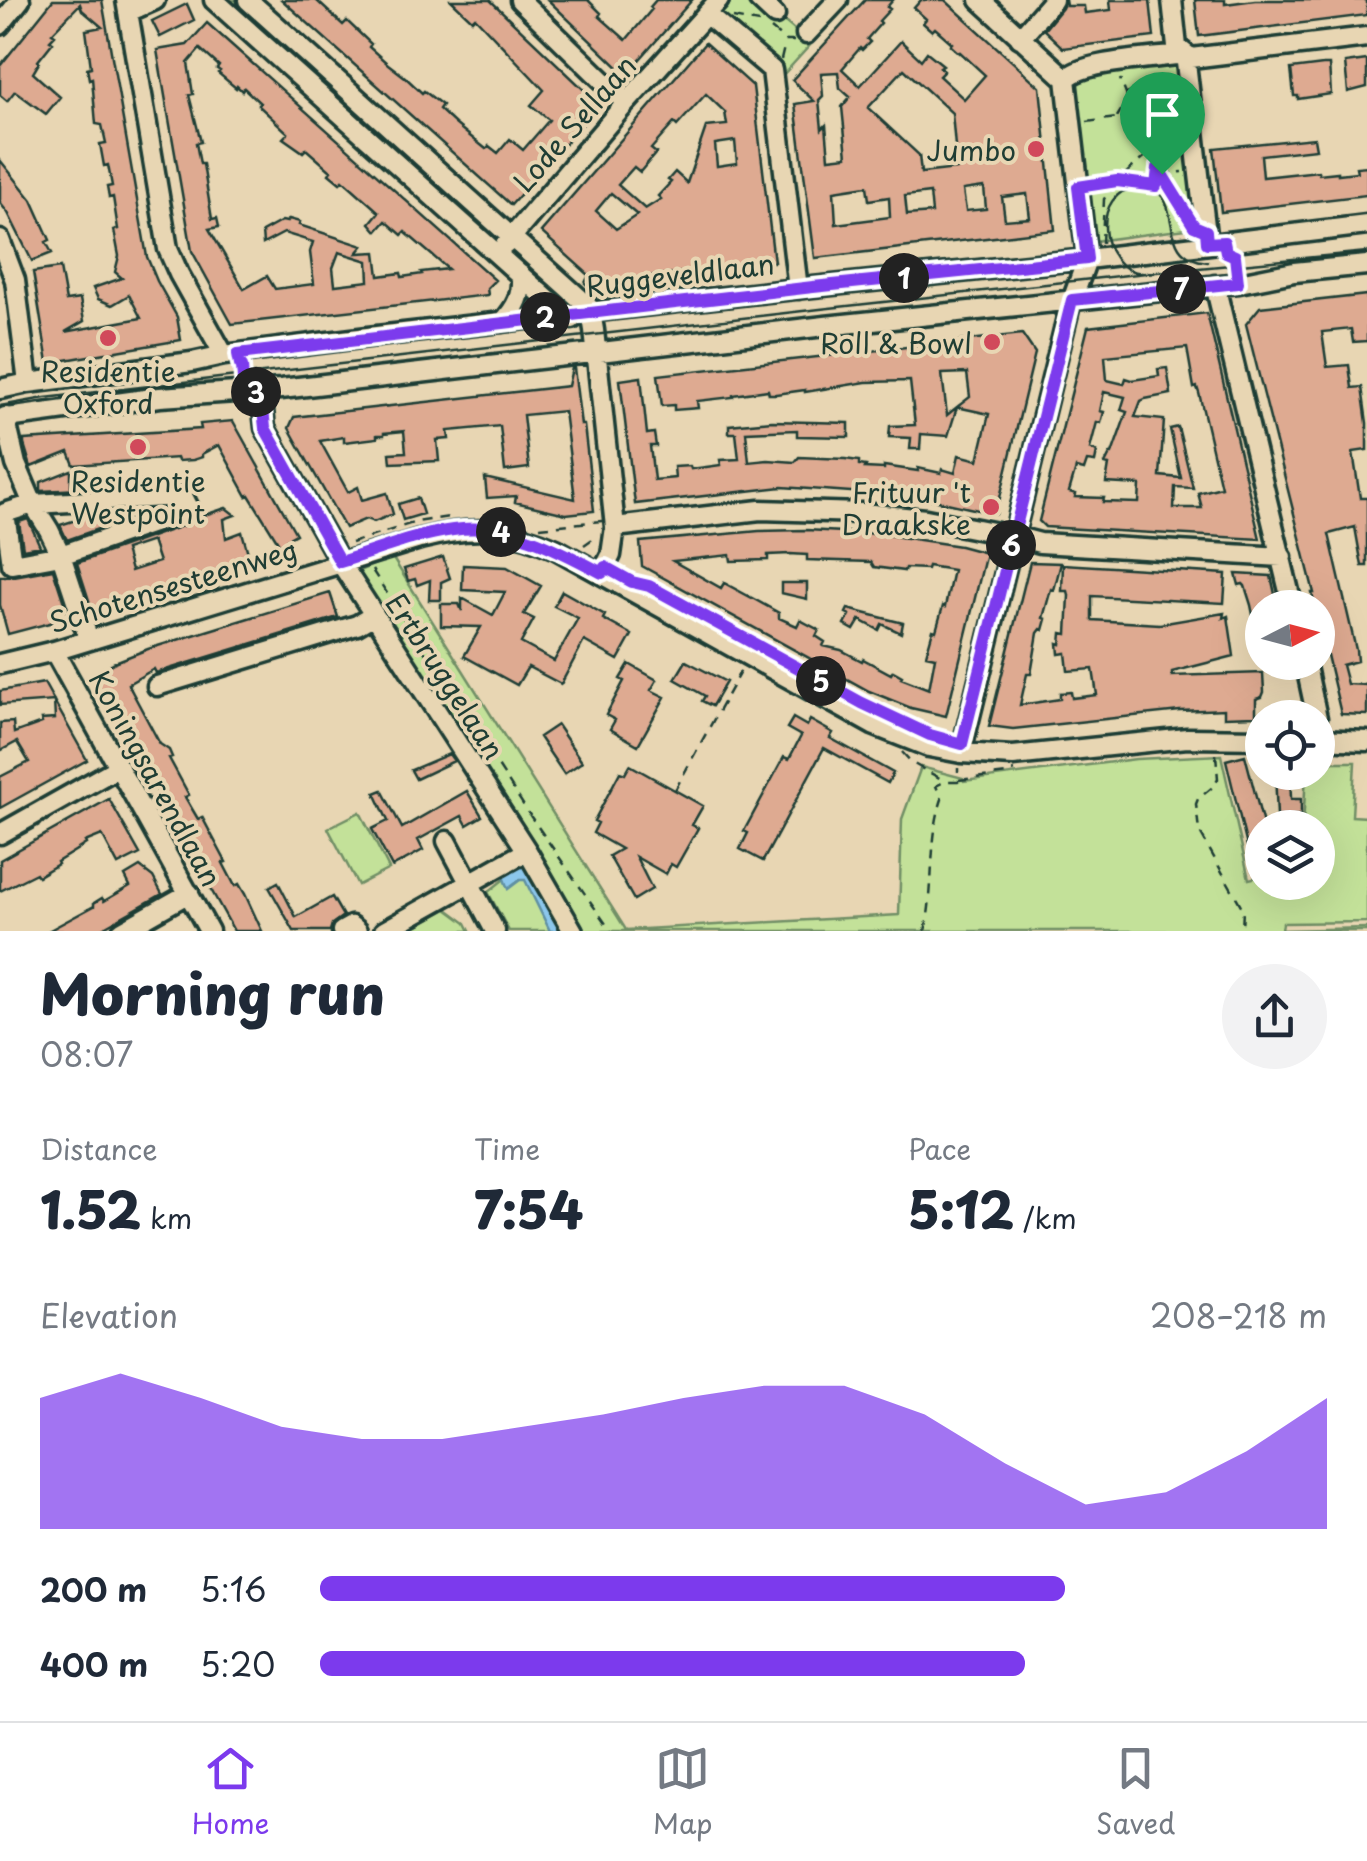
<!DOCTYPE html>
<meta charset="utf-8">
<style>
:root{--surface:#fff;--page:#f2f2f3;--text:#1f2937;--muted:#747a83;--line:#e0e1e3;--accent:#7c3aed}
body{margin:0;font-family:"Playpen Sans",sans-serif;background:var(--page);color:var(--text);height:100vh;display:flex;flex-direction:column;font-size:38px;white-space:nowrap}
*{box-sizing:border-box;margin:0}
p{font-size:32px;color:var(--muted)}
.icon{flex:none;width:55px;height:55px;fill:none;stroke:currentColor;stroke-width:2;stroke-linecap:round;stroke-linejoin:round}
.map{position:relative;height:931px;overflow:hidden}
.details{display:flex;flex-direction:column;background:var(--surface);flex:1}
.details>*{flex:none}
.needle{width:65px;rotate:84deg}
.tools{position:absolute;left:1245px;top:590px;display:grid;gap:20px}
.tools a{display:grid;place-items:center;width:90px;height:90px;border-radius:50%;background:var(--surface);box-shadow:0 10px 40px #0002;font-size:50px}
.pin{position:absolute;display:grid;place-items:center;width:85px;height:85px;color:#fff;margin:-102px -42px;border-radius:50% 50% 50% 0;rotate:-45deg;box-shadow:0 0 10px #0007}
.pin .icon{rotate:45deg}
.km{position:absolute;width:50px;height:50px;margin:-25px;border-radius:50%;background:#222;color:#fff;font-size:28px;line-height:50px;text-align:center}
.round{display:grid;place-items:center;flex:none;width:105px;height:105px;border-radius:52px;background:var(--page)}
.headline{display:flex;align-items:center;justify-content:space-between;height:170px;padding:0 40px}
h1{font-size:55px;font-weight:800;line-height:75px}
.stats{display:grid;grid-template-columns:repeat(3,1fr);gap:15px;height:170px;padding:10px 40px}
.stats div{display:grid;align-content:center}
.stats b{font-size:50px;font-weight:800}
.stats small{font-size:28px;font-weight:400}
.stats p{font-size:28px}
.chart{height:280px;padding:20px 40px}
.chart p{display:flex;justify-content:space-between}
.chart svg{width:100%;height:180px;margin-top:10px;fill:var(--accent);opacity:.7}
ul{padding:0 40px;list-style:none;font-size:32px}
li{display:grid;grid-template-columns:160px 120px 1fr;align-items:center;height:75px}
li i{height:25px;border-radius:12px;background:var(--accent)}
.menu{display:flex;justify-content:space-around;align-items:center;height:140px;border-top:2px solid var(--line);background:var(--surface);font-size:28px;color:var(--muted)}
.menu a{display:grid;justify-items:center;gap:5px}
.menu .on{color:var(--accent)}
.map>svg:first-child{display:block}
.green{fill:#c3e199;stroke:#718f66;stroke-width:2.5}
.water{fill:#8cc7ec;stroke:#6090a2;stroke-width:2.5}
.building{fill:#deaa91;stroke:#1f3d34;stroke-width:2.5;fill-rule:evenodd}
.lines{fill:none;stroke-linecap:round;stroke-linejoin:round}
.minor-casing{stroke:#1f3d34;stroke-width:25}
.path{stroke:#1f3d34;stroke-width:2.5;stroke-dasharray:10 8;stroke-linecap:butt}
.minor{stroke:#e8d6b3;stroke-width:18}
.tram{stroke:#1f3d34;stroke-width:2.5}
.route-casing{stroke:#fff;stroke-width:20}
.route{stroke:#7c3aed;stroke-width:12}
.poi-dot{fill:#d1495b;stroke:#e8d6b3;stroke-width:4}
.labels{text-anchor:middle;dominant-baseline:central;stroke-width:8;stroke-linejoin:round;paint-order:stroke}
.street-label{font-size:28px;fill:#1f3d34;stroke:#e8d6b3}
.poi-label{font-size:28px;fill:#1f3d34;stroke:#e8d6b3;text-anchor:end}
</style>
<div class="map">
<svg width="1367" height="931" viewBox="0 0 1367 931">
<rect width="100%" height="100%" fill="#e8d6b3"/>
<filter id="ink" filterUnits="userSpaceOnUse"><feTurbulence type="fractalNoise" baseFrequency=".01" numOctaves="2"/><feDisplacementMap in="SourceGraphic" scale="20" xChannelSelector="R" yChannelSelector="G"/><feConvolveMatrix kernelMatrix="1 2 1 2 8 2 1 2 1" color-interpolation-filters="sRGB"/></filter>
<g filter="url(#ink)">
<path class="green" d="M224 0H238L358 105 351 114Z
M729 0H752L779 17 811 44 783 75 777 65 722 14 723 6Z
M1181 61 1202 227 1094 241 1076 74Z
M367 115 496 231 494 237 490 236 360 122Z
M392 557 626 930 899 915 902 819 921 767 963 778 964 781 1136 759 1221 755 1249 879 1262 876V882H1318V828L1303 827 1306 773 1318 772V762H1355L1352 816 1367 817V922L1283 923 1282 930 1367 928V931H509L488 892 533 856 354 573Z
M360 812 389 869 358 885 328 828Z
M447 909 466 923 470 931H407Z"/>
<path class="water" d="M525 865 565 931H550L525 880H520L508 889 502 874Z"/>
<path class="building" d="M53 0H102L147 257 157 281 177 317 181 340 48 363 33 272 60 268 66 301 80 299 84 321 65 332 141 318 129 295 112 305 98 299 93 288 122 278 115 272 119 256 114 230 118 229 113 197 109 198 107 187 112 186 108 165 104 166 100 144 106 143 102 125 96 124 92 78 89 79 87 68 91 67 86 30 102 27 82 10 80 4 52 33 55 35 50 40 53 42 38 61 39 63 33 73 60 97 46 114 15 91 7 101 0 95V66Z
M282 0H316L343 25 347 21 371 44 369 47 388 64 405 77 422 93 424 91 442 105 439 109 455 124 486 149 489 146 498 153 510 139 523 150 549 120 531 105 544 90 475 17 472 20 451 0H490L599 104 596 109 511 205Z
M548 0H588L601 13 599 16 626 40 652 9 650 7 656 0H692L626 75Z
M865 0H893L887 7 890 9 879 21 881 23 867 39 870 42 862 50 860 48 842 69 860 86 901 41 921 60 927 52 943 65 940 67 944 71 939 76 964 99 985 75 960 52 959 53 950 45 952 43 935 28 932 31 923 23 926 19 914 8 921 0H945L1040 87 1055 230 815 258 795 104 814 101 792 80ZM904 69 952 113 957 169 921 173 919 155 868 108ZM838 72 840 88 850 97 842 107 847 156 829 158 826 125 822 129 819 100 823 96 821 73ZM867 186 869 200 889 197 890 217 836 224 834 191ZM984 187 986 209 966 211 963 190ZM930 193 932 213 907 215 905 196ZM1027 194 1030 218 1005 220 1002 197Z
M1065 0 1066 6H1084L1085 13 1111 10 1110 0H1150L1154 37 1063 48 1044 30 1062 8Z
M1195 0H1225V4L1255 0H1367V15L1199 36Z
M187 4 194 20 160 37 152 21Z
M207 23 495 280 487 288 488 295 232 324 192 251 157 50 187 45ZM200 49 219 66 217 69 220 71 218 73 236 88 237 86 242 91 244 88 260 103 258 105 288 133 283 138 303 152 306 149 331 171 329 174 340 183 343 180 379 212 370 223 377 231 386 221 402 235 405 232 448 269 421 272 422 274 402 277 401 273 379 276 376 252 357 253 363 246 299 225 300 222 289 219 287 222 282 221 262 232 263 244 284 233 313 242 310 252 314 284 275 289 267 276 244 289 209 229 219 227 217 218 212 219 203 164H200L196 143 201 142 189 95 193 94 188 63ZM339 252 368 261 369 281 335 285 333 268Z
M705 43 753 86 774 262 606 281 607 296 600 297 585 283 589 275 541 232ZM706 94 725 112 727 125 706 127 687 183 675 172 668 180 671 182 658 196 661 199 645 209 618 185 634 167 640 172 656 153 651 149 658 141 674 123 677 126ZM735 141 737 163 717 166 715 144ZM611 193 637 215 616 229 596 211Z
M1367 60V87L1348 92 1345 63Z
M1323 65H1329L1331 94 1298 99V96H1294L1291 69Z
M1314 138 1316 149 1261 155 1263 177 1318 171 1319 174 1338 172V174L1357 172 1356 167 1367 166V195L1221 212 1214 148Z
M0 160 32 200 50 240 46 242 52 253 32 261 8 213 0 203Z
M1367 295V341L1353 342 1351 329 1322 332 1327 367 1349 365 1352 388 1362 387 1367 423V450L1353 452 1360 498H1367V566H1362L1355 527 1329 534 1356 650 1357 661 1342 665 1347 684 1367 685V715L1341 714 1318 617V608H1315L1312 593H1314L1246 324 1260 307Z
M1207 313 1260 539 1045 527 1039 521 1088 327ZM1187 348 1194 388 1197 387 1199 393 1221 487 1198 493 1202 508H1174L1175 487 1193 488 1178 427 1170 429 1181 478 1160 476 1164 420 1135 417 1141 401 1145 399 1171 394 1167 368 1158 369 1159 376 1132 380 1126 378 1124 384 1107 380 1105 356ZM1104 392 1125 397 1121 410 1127 412 1112 454H1110L1105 464 1109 465 1106 483 1140 485 1139 503 1103 502 1104 498 1075 497 1076 494 1069 492 1076 468 1084 470 1087 461 1095 462 1097 452 1090 449 1097 422 1101 423 1104 412 1100 411Z
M1022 334 1035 353 996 514 920 497 782 487 635 504 620 380 641 377 647 434 654 433 656 446H650L654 480 675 478 674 467 690 466 691 469 721 465 720 460 739 459 736 433H729V425L772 421 849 423V437L797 436V430L746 432 749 462 768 460 795 462 799 457 845 459 859 461V465L866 466 865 468 884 469V466L918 471V468L941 473 942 469 955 473 959 455 978 460 989 414 957 407 970 397 967 373 942 374 947 415 957 407 948 436 921 434 920 449H910L911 438 889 437 890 426 915 425 910 381 866 382 805 392V390L776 394H769L768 390 733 395V397L697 401 698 408 674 410V405L662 406 658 375Z
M572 368H574L581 425H584L594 511 566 514 515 502 516 496 487 498 485 478 575 499 564 411 523 415 529 468 505 471 500 426 448 431 449 439 437 440 439 461 391 463 390 453 406 452 404 431 384 433V435H377V438L344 442V437L320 441 348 492 358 487 362 500 387 493 393 514 374 522 366 519 345 528 289 428 294 417 568 386Z
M233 421 296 534 287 539 289 543 281 547 249 495 247 496 219 445 202 454V457L193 460 178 461 177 458 74 465 69 452 31 467 24 444V440L201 429 200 424Z
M71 470V486L202 478V488H192L182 484 41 491V482Z
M418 498 423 514 403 520 398 504Z
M226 508 235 515 224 519 226 538 242 532 250 560 92 610 77 563 194 522 201 516ZM152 541 159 562 131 571 125 550Z
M151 510 67 540 60 525 98 513Z
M28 519 40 546 23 549 19 522Z
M806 530 880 534 960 546 986 553 946 716 911 708 869 691 642 566 640 542 759 531ZM730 555 731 561 768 560V555L790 554 807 555V560L871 562 874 567 904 571 905 568 927 569 928 566 953 570 945 607 943 606 936 631 933 630 926 655 935 657 929 689 901 678 902 676 893 671 891 674 863 659 862 661 841 650 823 646 825 642 816 636 819 630 800 620 797 626 779 618V613L752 598 724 583 721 588 673 561Z
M443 557 450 578 441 582V600H429L430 580 417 585 415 579 408 581 404 569Z
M1030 562 1061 563 1054 590 1051 589 1043 618 1046 619 1043 630 1041 629 1038 633 1031 674H1027L1020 705 1060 699V693L1071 692 1072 698 1097 695 1093 669 1068 671 1066 653 1059 654 1058 643 1061 644 1062 633 1067 634 1069 595 1068 591H1062L1063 564 1226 574 1224 603 1092 596V620L1160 624 1224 613 1223 618 1228 616 1234 656 1172 672V676L1263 673 1264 692 1262 697 1256 699V716L1224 717V709L1180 711 1013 729 989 726Z
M463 565 507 567 541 586 524 614 534 619 521 643 554 661 578 618 554 606 562 591 605 615 603 619 632 635 618 660 584 641 561 684 528 667 517 685 464 656 481 627 441 626V604H459L462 611V598L493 615 505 592 462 590Z
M53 569 69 618 8 634 0 605V576H14Z
M1236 574 1271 576 1278 608H1262V643L1259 644 1251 605 1245 586 1243 584 1239 585Z
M781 583H807V599L781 593Z
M330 593 338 617 156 673 154 669 128 684 160 744 169 750 172 757 169 758 189 795 185 797 198 819 202 817 226 862 223 863 235 886 239 884 245 894 262 931H234L92 675 115 662 148 649Z
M848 609 903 623 901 633 882 624 879 630 860 620 854 630 845 625 850 615 846 613Z
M686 661 726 682 712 706 702 701 705 696 675 679Z
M629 664 657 680 651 690 665 697 638 745 610 729 615 720 606 715 624 681 620 679Z
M44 683 87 760 0 808V777L29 762 17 742 0 751V723L13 722 14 733 42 723 41 720 55 719 54 701 0 705V691Z
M793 718 807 726 810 720 833 733 830 738 893 773 888 783 824 748 763 861 740 849 748 833 744 831 784 757 789 759 801 736 787 728Z
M557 725 582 762 564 774 539 737Z
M449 754 454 761 416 779 411 770Z
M1245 755 1264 828H1262V868L1253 871 1226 760Z
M630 765 703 806 692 825 698 828 676 867 671 864 666 874 636 857 652 889 634 900 609 856 621 849 593 833 598 823 594 821 620 772 625 774Z
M1275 772H1290L1291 799H1301V815L1277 816Z
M382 790 402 828 467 791 482 816 467 825 462 816 418 840 423 850 392 867 372 829 388 821 375 793Z
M109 799 140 854 118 865 102 835 85 842 86 844 57 862 58 864 38 876 36 873 0 891V860Z
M140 867 153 877 162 894 97 931H48L94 906V903L102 898 104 901 130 886 125 876Z
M278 882 296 917 332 897 343 916 332 924 330 931H294L269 887Z"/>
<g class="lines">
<defs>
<path id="minor" d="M126 0 168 249 179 274 224 355
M214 0 557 308 572 319
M248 0 587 305 591 312 594 330 615 527 611 555 602 573
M520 0 626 103
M759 0 775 15
M980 0 1066 79
M1172 0 1177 47 1191 58 1367 37
M128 12 155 0
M706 14 772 70 798 289
M0 25 20 0
M806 34 838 0
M1020 38 1053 0
M1066 79C1084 60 1156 59 1185 54L1207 243
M1066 79 1087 259
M0 240 15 280 28 383
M505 245 626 103 719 0
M1215 285 1293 608
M503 322C517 306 522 296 521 275
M0 389 28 383 192 362 224 355 368 337 813 287 1087 259 1367 225
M261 391 265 428 340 562 527 851 573 931
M5 417 16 464 33 504 49 530 61 555 89 640
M0 419 160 397 281 389 825 326 1239 283 1294 272 1367 265
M183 496 190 510 61 555 12 564 5 513 33 504Z
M615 527 760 510 862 513 926 519 1013 536 1040 543 1282 557
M54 651 209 931
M1305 662 1317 718
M0 664 54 651 420 539C473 525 505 527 556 549L873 725 929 747 961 753 1013 756 1187 738 1262 739
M157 686 357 625 374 615
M1318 739 1367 741
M961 753 1069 309 1087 259
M0 834 119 767
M447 841 495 931
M122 931 189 893
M342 931 351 926 357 931
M384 931 527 851"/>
</defs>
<use href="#minor" class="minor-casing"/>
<path class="path" d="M733 18 759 23
M771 29 786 41H794
M781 60 785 43
M1127 94 1166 77
M1158 106 1179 115
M1117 117 1128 99
M1087 122 1116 118 1140 132
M1145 136 1167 73
M1162 174 1183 172
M1093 185 1117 181 1149 153 1120 79
M1156 186 1158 169
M1170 186 1149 153 1179 139
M1102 243 1104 199 1117 181 1170 188 1189 219
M540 527 602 521
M351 543 416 522 449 517
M584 545 598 535
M372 570 531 817 611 931
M902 752 912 763 945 781
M1216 754 1218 779 1214 786 1198 799 1196 804 1199 831 1243 909 1242 931
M959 780 1007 774 1015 771
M675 790 741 670
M925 931C935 888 928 841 942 799L936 786 946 781H958V768"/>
<use href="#minor" class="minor"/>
<path class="tram" d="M1142 273C1096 269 1091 189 1138 188 1193 187 1148 257 1208 262
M0 406 45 398 820 309 1146 273 1367 252"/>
</g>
</g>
<g class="lines" filter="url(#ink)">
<defs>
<path id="route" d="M1158 168 1194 226 1206 231 1207 243 1224 242 1226 252 1235 256 1238 283 1072 300 962 744 930 735 862 703 649 586 632 582 605 567 602 573C556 548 507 522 453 530 415 535 376 551 340 562L265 428 261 391 244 393 242 366 240 364 238 354 813 287 1087 259 1078 187 1117 181 1156 186Z"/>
</defs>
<use href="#route" class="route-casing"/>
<use href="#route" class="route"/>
</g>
<g class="poi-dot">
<circle cx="1036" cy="149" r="10"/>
<circle cx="108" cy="338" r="10"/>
<circle cx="992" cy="342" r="10"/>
<circle cx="138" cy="447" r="10"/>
<circle cx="991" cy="507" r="10"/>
</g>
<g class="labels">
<g class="street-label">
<text transform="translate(574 123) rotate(-49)">Lode Sellaan</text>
<text transform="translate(680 274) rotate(-7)">Ruggeveldlaan</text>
<text transform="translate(173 585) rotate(-17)">Schotensesteenweg</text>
<text transform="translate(446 676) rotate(57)">Ertbruggelaan</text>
<text transform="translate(156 778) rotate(61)">Koningsarendlaan</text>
</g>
<g class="poi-label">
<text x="1016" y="149">Jumbo</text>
<text x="972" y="342">Roll &amp; Bowl</text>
<text x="108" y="370" text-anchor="middle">Residentie<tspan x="108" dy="32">Oxford</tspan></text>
<text x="138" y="480" text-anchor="middle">Residentie<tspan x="138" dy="32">Westpoint</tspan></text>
<text x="971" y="491">Frituur 't<tspan x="971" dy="32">Draakske</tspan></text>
</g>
</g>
</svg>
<div class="tools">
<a><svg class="needle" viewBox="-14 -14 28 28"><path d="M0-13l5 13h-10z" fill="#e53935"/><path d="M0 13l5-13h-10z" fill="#747a83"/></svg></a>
<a><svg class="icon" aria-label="locate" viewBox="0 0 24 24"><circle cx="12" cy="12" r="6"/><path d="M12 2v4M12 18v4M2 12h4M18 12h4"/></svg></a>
<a><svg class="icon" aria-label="layers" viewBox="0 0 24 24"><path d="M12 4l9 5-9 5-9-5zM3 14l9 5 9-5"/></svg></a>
</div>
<div class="pin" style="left:1162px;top:174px;background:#1e9e55"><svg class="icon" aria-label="arrive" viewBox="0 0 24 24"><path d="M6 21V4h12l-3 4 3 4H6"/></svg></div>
<b class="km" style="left:904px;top:278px">1</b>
<b class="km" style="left:545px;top:317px">2</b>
<b class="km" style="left:256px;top:392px">3</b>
<b class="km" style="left:501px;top:532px">4</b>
<b class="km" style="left:821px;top:681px">5</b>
<b class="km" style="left:1011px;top:545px">6</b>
<b class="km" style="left:1181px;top:289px">7</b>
</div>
<section class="details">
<div class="headline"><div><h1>Morning run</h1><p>08:07</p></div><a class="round"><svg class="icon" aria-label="share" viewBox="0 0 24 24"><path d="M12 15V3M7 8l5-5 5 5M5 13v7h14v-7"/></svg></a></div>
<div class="stats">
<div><p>Distance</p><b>1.52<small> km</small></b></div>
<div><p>Time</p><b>7:54</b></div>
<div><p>Pace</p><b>5:12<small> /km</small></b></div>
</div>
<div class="chart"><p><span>Elevation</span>208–218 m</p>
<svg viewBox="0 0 160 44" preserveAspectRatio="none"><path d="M0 44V12L10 6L20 12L30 19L40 22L50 22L60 19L70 16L80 12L90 9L100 9L110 16L120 28L130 38L140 35L150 25L160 12V44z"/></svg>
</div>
<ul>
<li><b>200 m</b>5:16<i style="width:74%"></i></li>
<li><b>400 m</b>5:20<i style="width:70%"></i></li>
</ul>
</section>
<nav class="menu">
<a class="on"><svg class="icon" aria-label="home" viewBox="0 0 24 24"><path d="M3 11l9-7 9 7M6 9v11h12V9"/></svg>Home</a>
<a><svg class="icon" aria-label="map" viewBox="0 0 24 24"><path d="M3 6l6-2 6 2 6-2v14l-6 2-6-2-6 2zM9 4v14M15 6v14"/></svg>Map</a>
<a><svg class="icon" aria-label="saved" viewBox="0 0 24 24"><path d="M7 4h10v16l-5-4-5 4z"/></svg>Saved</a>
</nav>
